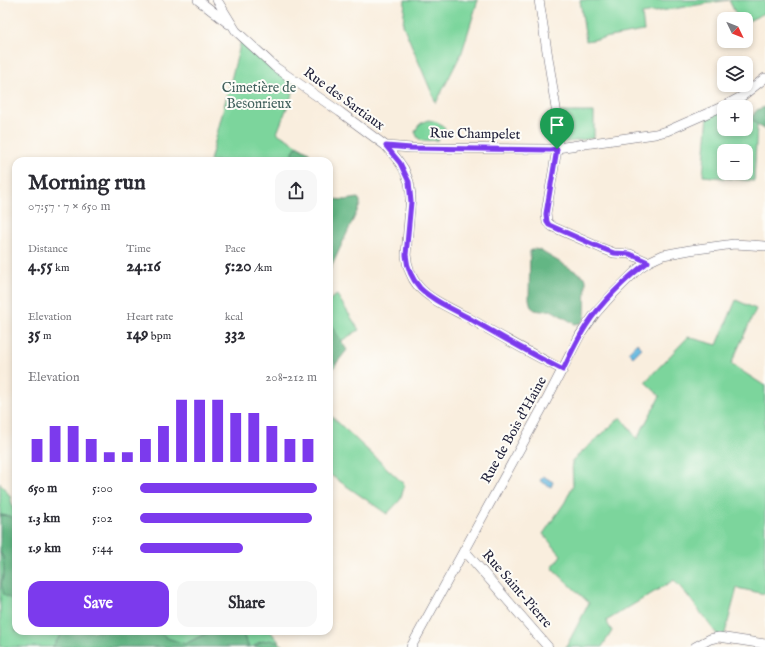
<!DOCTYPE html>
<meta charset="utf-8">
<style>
:root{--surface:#fff;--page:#f7f7f7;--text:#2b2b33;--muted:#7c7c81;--accent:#7c3aed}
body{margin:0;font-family:"IM FELL English",serif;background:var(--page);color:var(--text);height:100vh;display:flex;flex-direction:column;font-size:15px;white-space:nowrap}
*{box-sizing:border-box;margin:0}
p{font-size:13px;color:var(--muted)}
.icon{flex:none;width:22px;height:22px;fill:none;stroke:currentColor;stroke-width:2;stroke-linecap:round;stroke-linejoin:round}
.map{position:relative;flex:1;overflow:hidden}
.details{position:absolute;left:12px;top:157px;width:321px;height:478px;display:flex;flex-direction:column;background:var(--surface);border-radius:12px;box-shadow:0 2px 6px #0003}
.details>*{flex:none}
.needle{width:26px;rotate:133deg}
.buttons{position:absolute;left:717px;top:12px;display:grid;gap:8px}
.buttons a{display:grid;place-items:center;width:36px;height:36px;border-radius:8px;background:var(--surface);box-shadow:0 2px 6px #0003;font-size:20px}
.pin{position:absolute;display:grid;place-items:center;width:34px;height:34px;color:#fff;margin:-41px -17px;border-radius:50% 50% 50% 0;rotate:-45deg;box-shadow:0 0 4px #0007}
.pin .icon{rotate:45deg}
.round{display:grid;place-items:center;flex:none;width:42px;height:42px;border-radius:12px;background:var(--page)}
.summary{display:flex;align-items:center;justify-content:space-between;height:68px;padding:0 16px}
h1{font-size:22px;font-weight:800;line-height:30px}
.stats{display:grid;grid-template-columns:repeat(3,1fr);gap:6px;height:68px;padding:4px 16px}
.stats div{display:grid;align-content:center}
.stats b{font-size:17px;font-weight:800}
.stats small{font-size:11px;font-weight:400}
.stats p{font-size:11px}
.chart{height:112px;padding:8px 16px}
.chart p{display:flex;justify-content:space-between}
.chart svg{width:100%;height:72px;margin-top:4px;stroke:var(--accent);stroke-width:6}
.action{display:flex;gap:8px;margin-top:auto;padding:8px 16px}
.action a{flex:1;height:46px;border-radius:12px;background:var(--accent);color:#fff;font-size:16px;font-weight:800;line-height:46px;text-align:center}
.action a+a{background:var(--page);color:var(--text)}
ul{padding:0 16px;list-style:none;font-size:13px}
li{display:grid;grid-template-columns:64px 48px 1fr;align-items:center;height:30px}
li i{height:10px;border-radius:5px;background:var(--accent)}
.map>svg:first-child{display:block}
.green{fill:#7bd59c;stroke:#4e7c6c;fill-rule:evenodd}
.forest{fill:#64b684;stroke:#436c60}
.water{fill:#62b7df;stroke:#426c8d}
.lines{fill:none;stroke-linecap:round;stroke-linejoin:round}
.minor-casing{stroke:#6d6974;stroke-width:10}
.minor{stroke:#fff;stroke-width:9}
.route-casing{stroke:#fff;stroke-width:8}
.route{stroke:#7c3aed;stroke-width:5}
.labels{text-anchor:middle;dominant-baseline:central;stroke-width:4;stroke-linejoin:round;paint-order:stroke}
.park-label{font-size:14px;fill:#41615d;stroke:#fdfcf7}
.street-label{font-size:14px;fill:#22223b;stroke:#fdfcf7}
</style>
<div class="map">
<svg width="765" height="647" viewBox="0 0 765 647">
<rect width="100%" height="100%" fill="#fdfcf7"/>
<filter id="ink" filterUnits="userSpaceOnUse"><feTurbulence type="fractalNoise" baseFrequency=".025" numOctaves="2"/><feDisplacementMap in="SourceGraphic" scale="8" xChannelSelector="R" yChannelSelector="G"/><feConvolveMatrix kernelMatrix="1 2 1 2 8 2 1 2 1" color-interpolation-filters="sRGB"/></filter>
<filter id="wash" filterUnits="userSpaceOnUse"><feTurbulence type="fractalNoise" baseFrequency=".012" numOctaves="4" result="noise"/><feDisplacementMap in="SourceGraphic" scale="16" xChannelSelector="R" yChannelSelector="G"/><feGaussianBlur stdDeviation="0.9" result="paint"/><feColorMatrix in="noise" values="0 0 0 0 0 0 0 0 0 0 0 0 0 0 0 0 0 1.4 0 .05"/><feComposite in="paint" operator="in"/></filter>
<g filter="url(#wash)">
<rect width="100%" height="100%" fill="#f9eede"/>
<path class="green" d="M405 0H478L462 52 436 103 403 25Z
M580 0H728L642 14 644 31 586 41Z
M729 0H765V13L746 22V19H738Z
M242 37 297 82 277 133 302 148 296 147 293 152 291 161H210Z
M743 95 746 107H724V129H746V108L747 113 753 116 752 119 757 125 754 181 703 176 708 114ZM724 151H746V173H724Z
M561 112H594V138L562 143Z
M428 120C436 121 446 124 445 133L438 140 422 141 418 138 415 132C419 123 420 124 428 120Z
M337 295 359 330 341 341 329 322V300Z
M736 300 756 309 731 364 765 386V594L737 588 724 637H719L688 596 674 580 606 621 612 631 602 647H566L589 603 552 568 561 555 543 534 565 502 573 485 572 461 621 417 637 439 660 396 645 382 688 337 717 345Z
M329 352 336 364 329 374Z
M329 414 405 485 400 500 387 514 329 474Z
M0 483 10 496 16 520 9 516 0 515Z
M0 552C6 562 4 573 1 584L13 600H16V631H64L52 647H0C0 639 2 631 0 623Z
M158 631H211L185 644 167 638Z
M237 631H270L280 643C274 642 267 639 260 642 255 644 256 647 249 647L243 635Z"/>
<path class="forest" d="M765 107V130L757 125 752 119C754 111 757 109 765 107Z
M296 147 302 148 309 152 311 161H291L293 152Z
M329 198 331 199 346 200 358 198 360 201V205L329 272Z
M534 249 539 250 585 277 586 280 585 318 581 323 575 324 551 310 541 311 535 310 531 307 529 299 530 251Z
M329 322 347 350 336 364 329 352Z
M0 515 9 516 16 520V600H13L4 595 1 584 4 572 3 557 0 552Z
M64 631H158L167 638 185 644 211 631H237L243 635 249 647H52Z
M270 640 280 643 283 647H254L260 642Z"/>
<path class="water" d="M637 343 642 348 633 357 628 352Z
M543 476 553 482 551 487 540 481Z"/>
</g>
<g filter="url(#ink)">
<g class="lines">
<defs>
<path id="minor" d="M198 0 229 24
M217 0 236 31 260 53 275 67 340 112 386 146 397 159 404 169 409 182 411 195 406 255C407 266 411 277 418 286 430 300 450 308 467 317 498 335 530 353 563 370
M539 0 557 115 558 132 557 149 546 213 547 222 553 227 601 248 614 253 630 254 648 262
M386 146 411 148 550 149 655 134 667 131 726 105 741 97 765 78
M464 550 548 647
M411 647 546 401 580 335 595 314 610 297 639 268 648 262 663 255 690 250 734 244 751 245 765 246
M695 647 710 639 719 637 765 644"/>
</defs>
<use href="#minor" class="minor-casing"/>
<use href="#minor" class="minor"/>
</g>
</g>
<g class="lines" filter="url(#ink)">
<defs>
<path id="route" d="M386 146 411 148 550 150 557 149 546 214 547 222 549 225 601 248 614 253 630 254 648 262C627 277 600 304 586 326 577 340 570 355 563 370 530 353 498 335 467 317 451 308 433 301 420 288 412 279 407 267 406 255L411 202 409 182 400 163Z"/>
</defs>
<use href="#route" class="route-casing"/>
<use href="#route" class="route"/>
</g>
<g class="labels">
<g class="park-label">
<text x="259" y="88">Cimetière de<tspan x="259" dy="16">Besonrieux</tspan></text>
</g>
<g class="street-label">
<text transform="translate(344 99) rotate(36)">Rue des Sartiaux</text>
<text transform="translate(475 134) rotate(1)">Rue Champelet</text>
<text transform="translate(514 430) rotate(-61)">Rue de Bois d'Haine</text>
<text transform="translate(517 589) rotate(49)">Rue Saint-Pierre</text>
</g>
</g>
</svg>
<div class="buttons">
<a><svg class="needle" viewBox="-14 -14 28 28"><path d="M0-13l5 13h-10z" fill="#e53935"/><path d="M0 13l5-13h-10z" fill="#7c7c81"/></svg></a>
<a><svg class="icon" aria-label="layers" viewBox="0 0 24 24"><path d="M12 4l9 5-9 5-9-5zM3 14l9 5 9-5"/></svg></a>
<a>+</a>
<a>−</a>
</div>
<div class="pin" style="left:557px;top:149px;background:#1e9e55"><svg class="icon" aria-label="arrive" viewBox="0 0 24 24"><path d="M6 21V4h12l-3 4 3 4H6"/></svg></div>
<section class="details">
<div class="summary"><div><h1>Morning run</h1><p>07:57 · 7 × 650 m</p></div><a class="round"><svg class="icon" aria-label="share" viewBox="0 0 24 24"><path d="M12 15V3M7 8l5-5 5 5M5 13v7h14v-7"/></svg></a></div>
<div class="stats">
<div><p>Distance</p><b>4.55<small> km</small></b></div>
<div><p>Time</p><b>24:16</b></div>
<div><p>Pace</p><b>5:20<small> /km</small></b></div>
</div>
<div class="stats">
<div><p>Elevation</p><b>35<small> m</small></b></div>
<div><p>Heart rate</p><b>149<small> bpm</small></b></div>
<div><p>kcal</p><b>332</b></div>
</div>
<div class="chart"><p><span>Elevation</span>208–212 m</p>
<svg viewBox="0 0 160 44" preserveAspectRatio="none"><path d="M5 44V30M15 44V22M25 44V22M35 44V30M45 44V38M55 44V38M65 44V30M75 44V22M85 44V6M95 44V6M105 44V6M115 44V14M125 44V14M135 44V22M145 44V30M155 44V30"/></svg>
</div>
<ul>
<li><b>650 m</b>5:00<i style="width:100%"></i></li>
<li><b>1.3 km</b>5:02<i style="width:97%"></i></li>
<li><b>1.9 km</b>5:44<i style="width:58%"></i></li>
</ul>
<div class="action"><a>Save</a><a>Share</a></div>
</section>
</div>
